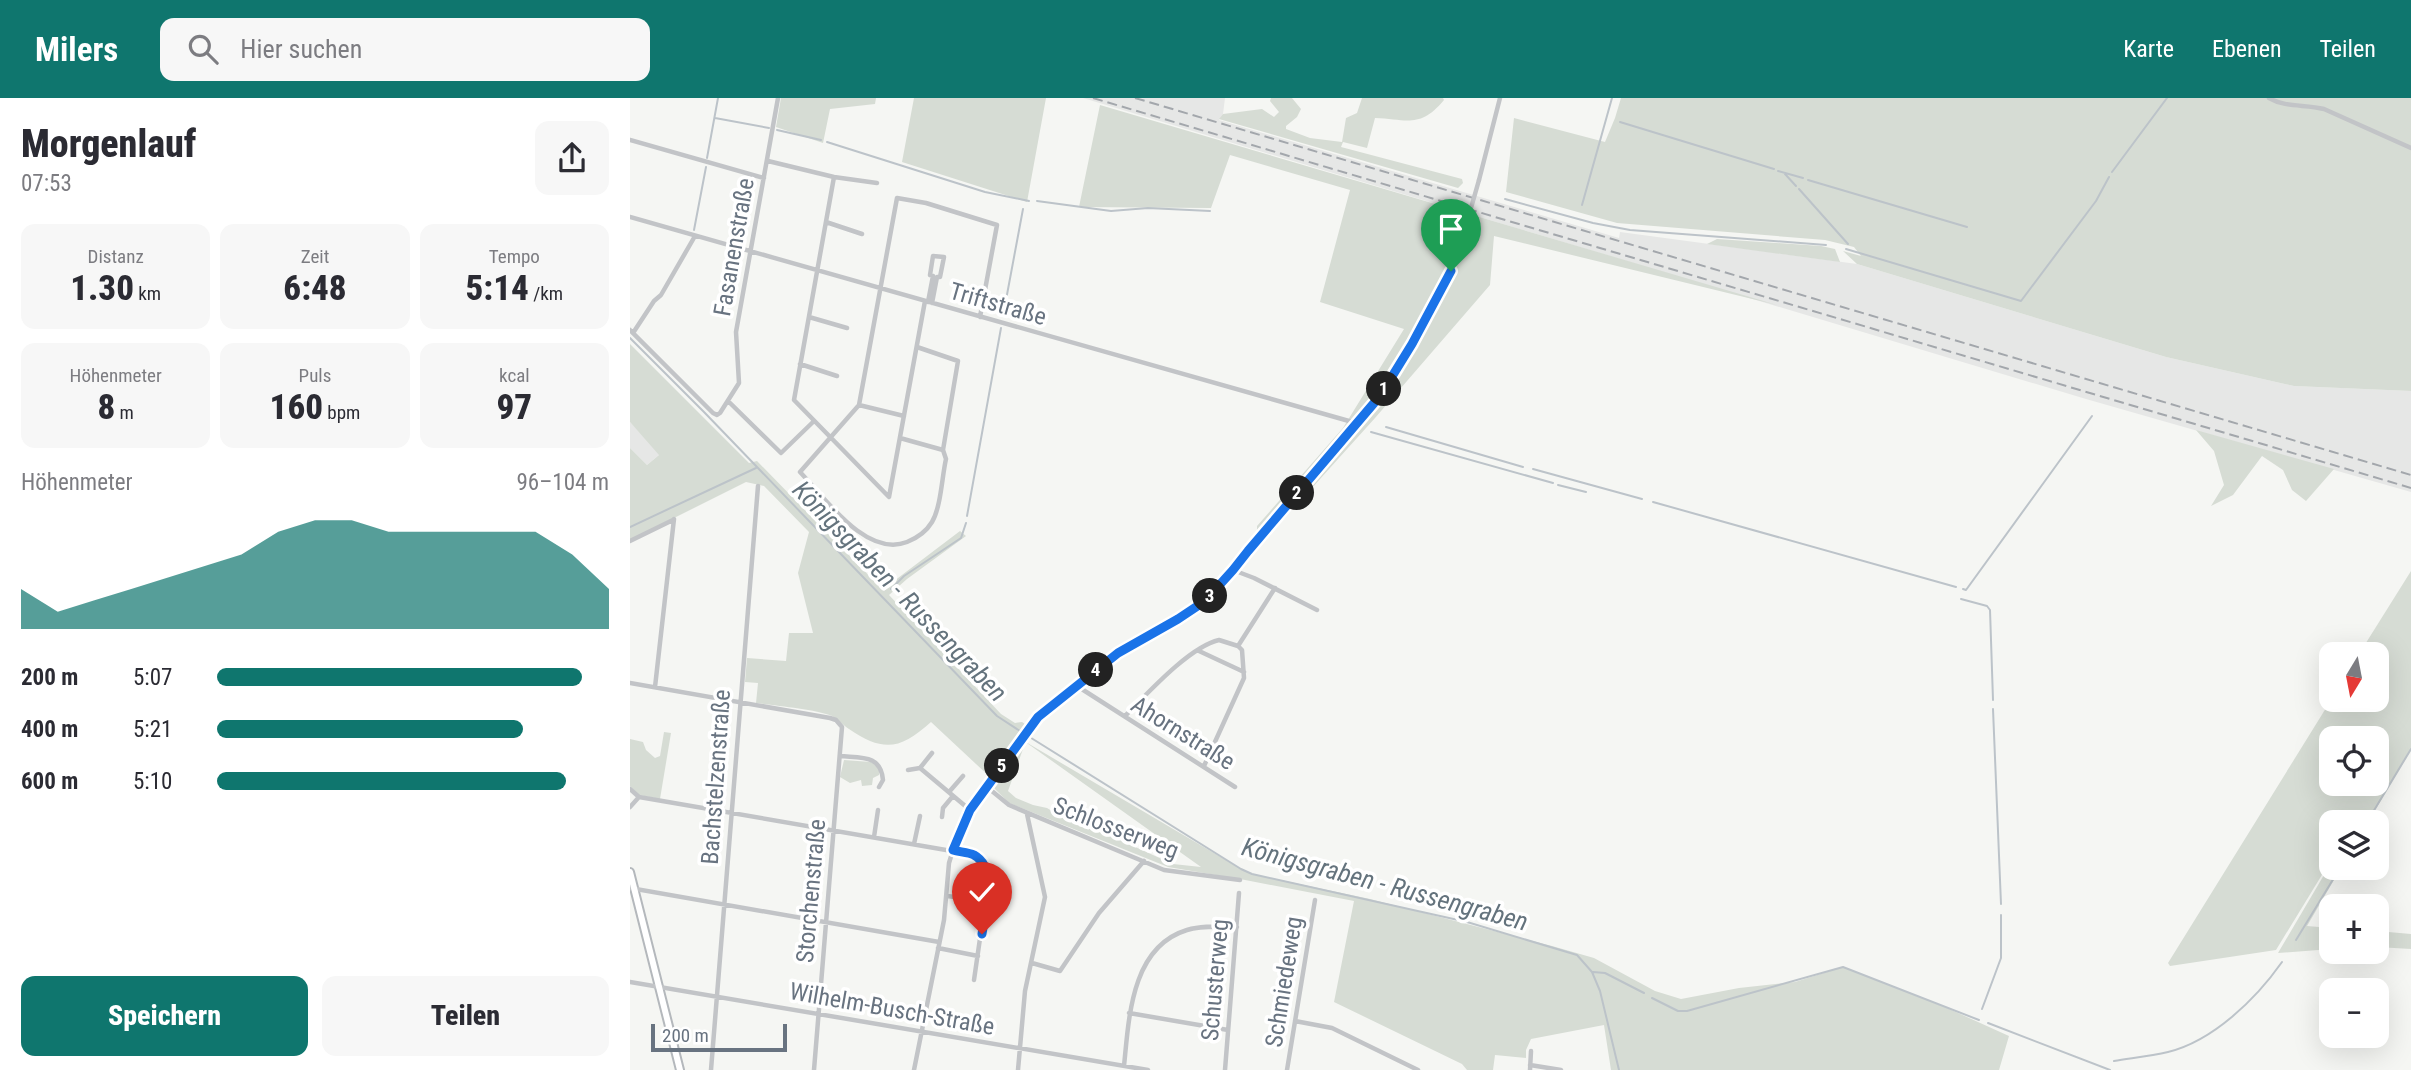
<!DOCTYPE html>
<html lang="de">
<meta charset="utf-8">
<style>
:root{--surface:#fff;--page:#f7f7f7;--text:#2b2b33;--muted:#7c7c81;--accent:#0f766e}
body{margin:0;font-family:"Roboto Condensed",sans-serif;background:var(--page);color:var(--text);height:100vh;display:flex;flex-direction:column;font-size:26px;white-space:nowrap}
*{box-sizing:border-box;margin:0}
p{font-size:23px;color:var(--muted)}
.icon{flex:none;width:38px;height:38px;fill:none;stroke:currentColor;stroke-width:2;stroke-linecap:round;stroke-linejoin:round}
.map{position:relative;flex:1;overflow:hidden}
.panel{display:flex;flex-direction:column;background:var(--surface);width:630px}
.panel>*{flex:none}
.needle{width:46px;rotate:190deg}
.fabs{position:absolute;left:1689px;top:544px;display:grid;gap:14px}
.fabs a{display:grid;place-items:center;width:70px;height:70px;border-radius:14px;background:var(--surface);box-shadow:0 7px 28px #0002;font-size:35px}
.scale{position:absolute;left:21px;bottom:18px;width:136px;box-sizing:border-box;padding-left:7px;border:4px solid #687380;border-top:0;font-size:19px;line-height:24px;white-space:nowrap;color:#687380;-webkit-text-stroke:5px #fff;paint-order:stroke}
.pin{position:absolute;display:grid;place-items:center;width:60px;height:60px;color:#fff;margin:-72px -30px;border-radius:50% 50% 50% 0;rotate:-45deg;box-shadow:0 0 7px #0007}
.pin .icon{rotate:45deg}
.km{position:absolute;width:35px;height:35px;margin:-18px;border-radius:50%;background:#222;color:#fff;font-size:19px;line-height:35px;text-align:center}
.round{display:grid;place-items:center;flex:none;width:74px;height:74px;border-radius:14px;background:var(--page)}
.head{display:flex;align-items:center;justify-content:space-between;height:119px;padding:0 21px}
h1{font-size:38px;font-weight:800;line-height:52px}
.metrics{display:grid;grid-template-columns:repeat(3,1fr);gap:10px;height:119px;padding:7px 21px}
.metrics div{display:grid;align-content:center;border-radius:14px;background:var(--page);text-align:center}
.metrics b{font-size:35px;font-weight:800}
.metrics small{font-size:19px;font-weight:400}
.metrics p{font-size:19px}
.chart{height:196px;padding:14px 21px}
.chart p{display:flex;justify-content:space-between}
.chart svg{width:100%;height:126px;margin-top:7px;fill:var(--accent);opacity:.7}
.button{display:flex;gap:14px;margin-top:auto;padding:14px 21px}
.button a{flex:1;height:80px;border-radius:14px;background:var(--accent);color:#fff;font-size:28px;font-weight:800;line-height:80px;text-align:center}
.button a+a{background:var(--page);color:var(--text)}
ul{padding:0 21px;list-style:none;font-size:23px}
li{display:grid;grid-template-columns:112px 84px 1fr;align-items:center;height:52px}
li i{height:18px;border-radius:9px;background:var(--accent)}
header{display:flex;align-items:center;gap:42px;box-sizing:border-box;height:98px;padding:0 35px;background:var(--accent);color:#fff}
header strong{font-size:33px}
nav{display:flex;gap:38px;margin-inline-start:auto;font-size:24px}
.search{width:490px;height:63px;background:var(--page);display:flex;align-items:center;gap:18px;box-sizing:border-box;padding:0 24px;border-radius:14px;color:var(--muted);font-size:26px}
main{display:flex;flex:1;min-height:0}
.map>svg:first-child{display:block}
.built{fill:#e6e7e6}
.green{fill:#d6dcd4;fill-rule:evenodd}
.lines{fill:none;stroke-linecap:round;stroke-linejoin:round}
.stream{stroke:#bcc3c9;stroke-width:2}
.secondary-casing{stroke:#b4b8bc;stroke-width:10}
.street{stroke:#c2c4c7;stroke-width:4.5}
.secondary{stroke:#fff;stroke-width:6}
.rail{stroke:#a3a7ac;stroke-width:2;stroke-dasharray:10 5;stroke-linecap:butt}
.street-bridge{stroke:#c2c4c7;stroke-width:4.5}
.route-casing{stroke:#fff;stroke-width:14}
.route{stroke:#1a73e8;stroke-width:9}
.labels{text-anchor:middle;dominant-baseline:central;stroke-width:7;stroke-linejoin:round;paint-order:stroke}
.street-label{font-size:24px;fill:#687380;stroke:#fff}
.water-label{font-size:26px;font-style:italic;fill:#64737d;stroke:#fff}
</style>
<header>
<strong>Milers</strong>
<div class="search"><svg class="icon" aria-label="search" viewBox="0 0 24 24"><circle cx="10" cy="10" r="6"/><path d="M15 15l6 6"/></svg>Hier suchen</div>
<nav><a>Karte</a><a>Ebenen</a><a>Teilen</a></nav>
</header>
<main>
<section class="panel">
<div class="head"><div><h1>Morgenlauf</h1><p>07:53</p></div><a class="round"><svg class="icon" aria-label="share" viewBox="0 0 24 24"><path d="M12 15V3M7 8l5-5 5 5M5 13v7h14v-7"/></svg></a></div>
<div class="metrics">
<div><p>Distanz</p><b>1.30<small> km</small></b></div>
<div><p>Zeit</p><b>6:48</b></div>
<div><p>Tempo</p><b>5:14<small> /km</small></b></div>
</div>
<div class="metrics">
<div><p>Höhenmeter</p><b>8<small> m</small></b></div>
<div><p>Puls</p><b>160<small> bpm</small></b></div>
<div><p>kcal</p><b>97</b></div>
</div>
<div class="chart"><p><span>Höhenmeter</span>96–104 m</p>
<svg viewBox="0 0 160 44" preserveAspectRatio="none"><path d="M0 44V30L10 38L20 34L30 30L40 26L50 22L60 18L70 10L80 6L90 6L100 10L110 10L120 10L130 10L140 10L150 18L160 30V44z"/></svg>
</div>
<ul>
<li><b>200 m</b>5:07<i style="width:93%"></i></li>
<li><b>400 m</b>5:21<i style="width:78%"></i></li>
<li><b>600 m</b>5:10<i style="width:89%"></i></li>
</ul>
<div class="button"><a>Speichern</a><a>Teilen</a></div>
</section>
<div class="map">
<svg width="1781" height="972" viewBox="0 0 1781 972">
<rect width="100%" height="100%" fill="#f5f6f3"/>
<path class="built" d="M453 0H595L593 16 589 22 989 140 990 134 1227 166 1536 259 1664 288 1781 293V394L1456 301Z
M0 324 30 356 17 367 0 350Z"/>
<path class="green" d="M151 0H246L245 6 200 11 193 45 146 29Z
M284 0H416L397 104 272 64Z
M641 0H662L671 11 667 19 656 28V31L680 40 712 44 716 20 727 15 732 0H813L814 2C790 31 777 21 745 20L737 50 713 44 711 49 832 81 833 85 828 90 589 21 593 16 632 11 644 19 649 14 640 3Z
M991 0H1781V293L1664 288 1536 259 1227 166 1213 153 1231 158 1224 149 1195 142 987 125 876 94 884 20 975 44 985 20Z
M470 7 1147 207 864 138 860 187 745 320 627 451V428L713 330 774 231 690 204 720 92 600 57 581 110 449 109Z
M1087 141 1191 148 1205 151 1210 164 1077 146Z
M0 246 119 365 127 363 254 493 268 480 330 433 336 438 277 481 259 497 371 616 385 625 392 624 398 628 389 640 393 651 378 693 386 700 403 707 417 710 435 721 463 730 543 766 571 769 394 643 611 771 622 776 740 801 922 848 964 860 1025 893 1051 901 1109 890 1165 884 1213 869 1317 910 1379 938 1369 972H981L974 927 901 941 896 952V960L865 957 863 972H837L832 966 704 904 724 803 610 781 538 769 379 705 360 686 361 680 301 624C271 651 254 655 219 631 213 627 208 621 202 618 184 611 146 608 126 605L128 585 115 584 117 560 156 563 159 535H183L168 475 179 434 134 388 116 384 0 442V350L17 367 29 357 0 324Z
M1566 332 1704 371 1676 403 1662 392 1653 372 1632 358 1603 397 1581 408 1594 387 1584 353Z
M1781 473V652L1738 724H1701V762L1646 852 1540 868 1538 865 1701 602H1746V556H1729ZM1701 640H1746V686H1701Z
M34 634 41 635 30 701 9 697 0 688V641L13 644 16 652 25 660 30 658Z
M214 662 241 664 250 671 249 677 243 680 242 687 232 688 231 682 220 685 210 679Z
M1701 765V770H1711L1677 828 1701 830V851L1648 855Z
M1747 833 1781 836V851L1747 849Z"/>
<g class="lines">
<path class="stream" d="M85 20 139 30
M990 24 1144 71
M147 32 191 42
M197 44 355 94 399 103
M77 60 88 0
M1148 73 1173 80
M1482 74 1537 0
M1155 76 1166 88
M1178 82 1337 129
M1169 91 1218 146
M875 101 963 125 1000 132 1196 147
M407 103 481 113 518 110 580 113
M952 107 982 0
M64 132 76 69
M1216 151 1391 203 1466 103 1479 79
M373 218 393 111
M0 240 74 314 367 618 393 635
M756 329 893 369
M741 334 923 385
M903 371 1012 401
M928 387 956 394
M1023 404 1326 489
M337 418 371 230
M0 429 126 370
M261 491 274 478 331 440 336 425
M1333 491 1336 492 1462 318
M1331 501 1357 508 1360 512 1363 602
M1363 611 1371 806
M398 638 611 771 622 776 837 824 947 857 962 874 970 893 989 972
M1737 724 1781 651
M1666 842 1710 770
M963 874 975 875 1014 895
M1022 900 1048 913H1057L1213 869 1349 922
M1352 911 1371 860V817
M1358 925 1480 972
M1484 963C1502 960 1520 958 1538 954 1583 943 1626 901 1652 864"/>
<defs>
<path id="secondary" d="M0 774 50 972"/>
</defs>
<use href="#secondary" class="secondary-casing"/>
<path class="street" d="M1639 0C1656 10 1675 6 1694 11L1781 50
M0 42 134 80
M138 63 204 79 247 85
M204 79 164 302 259 399 295 203
M849 82 870 0
M0 119 726 325
M196 124 232 136
M298 204 303 178 300 177 303 158 314 159 310 179H307L302 205
M179 219 217 230
M0 232 83 315 87 317 90 315 109 285 106 234 148 0
M3 235 24 203 31 197 65 138
M287 249 328 263 313 352 316 361C312 378 311 409 302 424 296 434 287 440 277 444 236 460 195 400 170 374L229 307 267 100 296 105 367 127 350 219
M170 266 207 278
M98 303 151 355 183 324
M229 307 274 318
M270 340 313 352
M0 443 43 422
M603 472 624 480 687 512
M608 548 645 490
M569 553 614 574
M0 585 200 620 206 622 212 629 184 972
M447 588 605 689
M25 589 44 421
M495 618C517 596 559 549 589 542L608 548
M302 655 290 670 340 712
M210 658C230 660 251 656 253 682L249 689
M574 668 614 580 612 552 608 548
M278 672 290 670
M357 689 379 707 534 772 610 782
M0 691 9 699
M319 694 333 678
M9 699 345 757 355 770 358 785 344 882
M0 709 9 699
M312 719 313 710 323 698
M244 739 248 712
M284 746 290 718
M0 790 309 844
M317 798 356 803
M308 850 348 858
M402 865 430 873 469 815 514 763
M0 884 518 972
M499 915 598 932
M665 923 702 930 788 972
M900 967 931 972
M494 968C499 920 501 849 557 832 573 827 591 829 607 829
M81 972 128 388
M284 972 314 822 319 765 327 739 340 712 408 619 488 555 548 521 575 503 603 472 618 453 750 298 814 189 835 131
M388 972 395 893 415 799 397 716
M595 972 609 795
M657 972 685 802
M900 972 901 953"/>
<use href="#secondary" class="secondary"/>
<path class="rail" d="M463 0 1781 390
M505 0 1781 377"/>
<path class="street-bridge" d="M835 131 849 82"/>
</g>
<g class="lines">
<defs>
<path id="route" d="M352 836C355 814 369 771 344 757 338 754 329 754 323 752L340 712 408 619 488 555 548 521 575 503 603 472 618 453 750 298 782 246 821 173"/>
</defs>
<use href="#route" class="route-casing"/>
<use href="#route" class="route"/>
</g>
<g class="labels">
<g class="street-label">
<text transform="translate(104 149) rotate(-80)">Fasanenstraße</text>
<text transform="translate(368 206) rotate(16)">Triftstraße</text>
<text transform="translate(553 635) rotate(32)">Ahornstraße</text>
<text transform="translate(86 679) rotate(-86)">Bachstelzenstraße</text>
<text transform="translate(486 730) rotate(21)">Schlosserweg</text>
<text transform="translate(181 793) rotate(-85)">Storchenstraße</text>
<text transform="translate(585 882) rotate(-85)">Schusterweg</text>
<text transform="translate(654 884) rotate(-81)">Schmiedeweg</text>
<text transform="translate(262 911) rotate(10)">Wilhelm-Busch-Straße</text>
</g>
<g class="water-label">
<text transform="translate(270 493) rotate(46)">Königsgraben - Russengraben</text>
<text transform="translate(755 786) rotate(15)">Königsgraben - Russengraben</text>
</g>
</g>
</svg>
<div class="fabs">
<a><svg class="needle" viewBox="-14 -14 28 28"><path d="M0-13l5 13h-10z" fill="#e53935"/><path d="M0 13l5-13h-10z" fill="#7c7c81"/></svg></a>
<a><svg class="icon" aria-label="locate" viewBox="0 0 24 24"><circle cx="12" cy="12" r="6"/><path d="M12 2v4M12 18v4M2 12h4M18 12h4"/></svg></a>
<a><svg class="icon" aria-label="layers" viewBox="0 0 24 24"><path d="M12 4l9 5-9 5-9-5zM3 14l9 5 9-5"/></svg></a>
<a>+</a>
<a>−</a>
</div>
<div class="scale">200 m</div>
<div class="pin" style="left:821px;top:173px;background:#1e9e55"><svg class="icon" aria-label="arrive" viewBox="0 0 24 24"><path d="M6 21V4h12l-3 4 3 4H6"/></svg></div>
<div class="pin" style="left:352px;top:836px;background:#d93025"><svg class="icon" aria-label="check" viewBox="0 0 24 24"><path d="M5 12l5 5 9-10"/></svg></div>
<b class="km" style="left:754px;top:291px">1</b>
<b class="km" style="left:667px;top:395px">2</b>
<b class="km" style="left:580px;top:498px">3</b>
<b class="km" style="left:466px;top:572px">4</b>
<b class="km" style="left:372px;top:668px">5</b>
</div>
</main>
